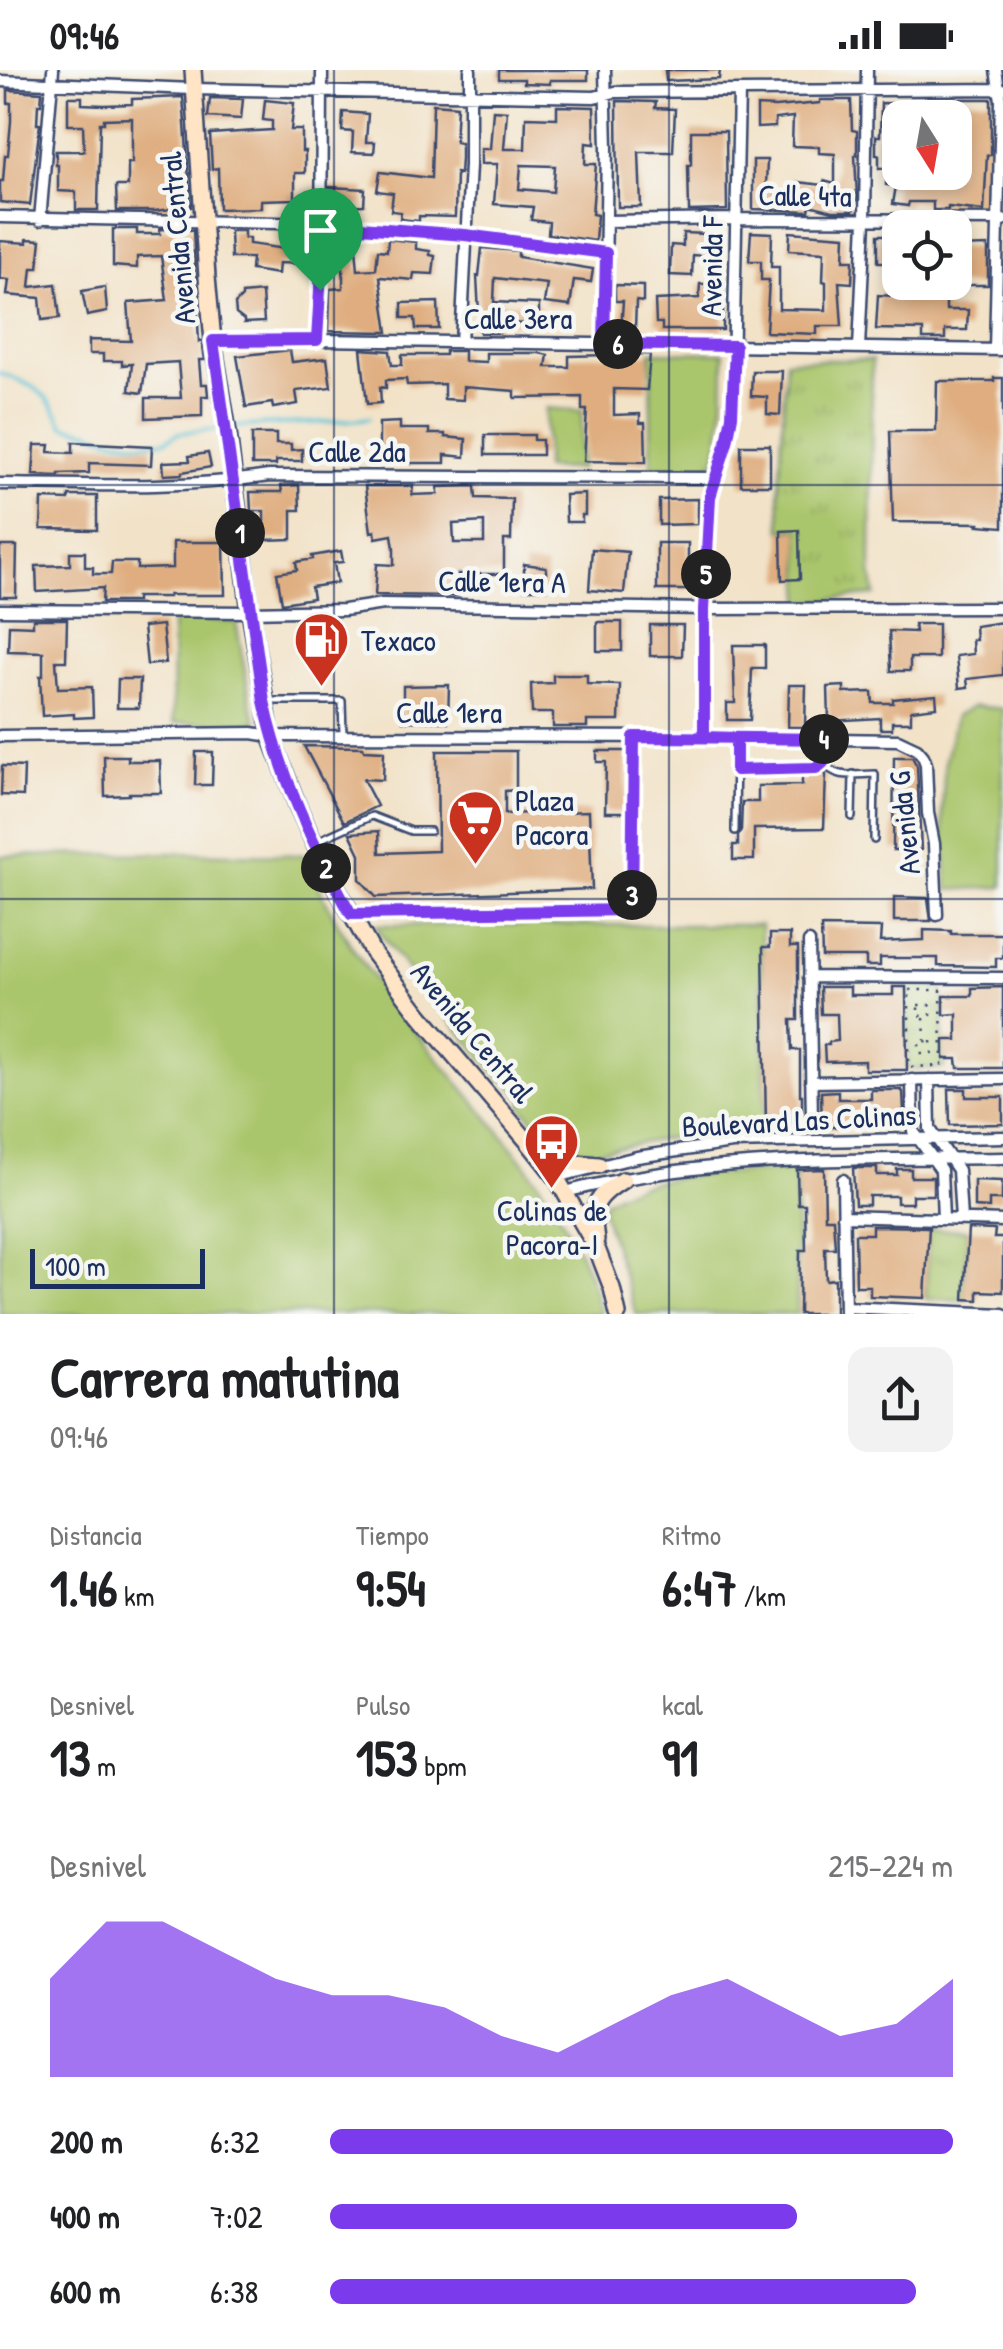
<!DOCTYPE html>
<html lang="es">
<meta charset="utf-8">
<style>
:root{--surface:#fff;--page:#f2f2f2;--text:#202124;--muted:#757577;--accent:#7c3aed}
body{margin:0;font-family:"Patrick Hand",sans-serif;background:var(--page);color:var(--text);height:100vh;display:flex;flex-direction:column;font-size:38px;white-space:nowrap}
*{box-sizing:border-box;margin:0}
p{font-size:32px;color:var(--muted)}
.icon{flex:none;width:55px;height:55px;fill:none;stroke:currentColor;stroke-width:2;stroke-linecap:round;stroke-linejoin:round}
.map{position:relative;height:1244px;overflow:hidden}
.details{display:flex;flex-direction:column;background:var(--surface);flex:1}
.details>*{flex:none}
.needle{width:65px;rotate:169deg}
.fabs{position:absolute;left:882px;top:30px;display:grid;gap:20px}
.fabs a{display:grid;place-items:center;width:90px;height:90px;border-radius:20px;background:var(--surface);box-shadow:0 5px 15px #0003;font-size:50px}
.scale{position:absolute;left:30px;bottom:25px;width:175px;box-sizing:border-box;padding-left:10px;border:5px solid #1b2f5e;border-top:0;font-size:28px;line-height:35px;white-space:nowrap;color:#1b2f5e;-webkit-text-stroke:8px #f6f6f2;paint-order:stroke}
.pin{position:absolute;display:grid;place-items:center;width:85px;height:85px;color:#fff;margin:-102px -42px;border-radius:50% 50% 50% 0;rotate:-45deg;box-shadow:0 0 10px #0007}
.pin .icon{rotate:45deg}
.km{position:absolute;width:50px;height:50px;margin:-25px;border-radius:50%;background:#222;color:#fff;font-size:28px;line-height:50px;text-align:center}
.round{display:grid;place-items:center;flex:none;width:105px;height:105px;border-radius:20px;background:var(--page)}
.headline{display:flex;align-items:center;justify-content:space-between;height:170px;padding:0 50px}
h1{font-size:55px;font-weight:700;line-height:75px}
.stats{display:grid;grid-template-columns:repeat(3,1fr);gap:15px;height:170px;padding:10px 50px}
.stats div{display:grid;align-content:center}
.stats b{font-size:50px;font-weight:700}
.stats small{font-size:28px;font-weight:400}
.stats p{font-size:28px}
.chart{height:280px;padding:20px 50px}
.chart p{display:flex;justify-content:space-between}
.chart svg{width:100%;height:180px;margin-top:10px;fill:var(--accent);opacity:.7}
ul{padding:0 50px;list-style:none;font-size:32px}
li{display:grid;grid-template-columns:160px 120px 1fr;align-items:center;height:75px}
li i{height:25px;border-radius:12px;background:var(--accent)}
.status{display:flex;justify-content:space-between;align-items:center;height:70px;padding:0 50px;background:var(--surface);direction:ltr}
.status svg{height:28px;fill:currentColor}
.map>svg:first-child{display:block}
.grass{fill:#aac66c;stroke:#627a65;stroke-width:2.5}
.park{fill:url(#park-tufts);stroke:#627a65;stroke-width:2.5}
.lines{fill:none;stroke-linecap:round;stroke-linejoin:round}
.stream{stroke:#57c1d3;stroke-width:4}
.building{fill:#dfad7f;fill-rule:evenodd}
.lane-casing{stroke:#3b4a6e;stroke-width:10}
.street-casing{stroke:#3b4a6e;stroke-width:15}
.secondary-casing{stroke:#3b4a6e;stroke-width:20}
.path{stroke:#3b4a6e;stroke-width:2.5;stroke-dasharray:2.5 8;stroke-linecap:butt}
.lane{stroke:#fff;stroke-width:5}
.street{stroke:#fff;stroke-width:10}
.secondary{stroke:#ffe4c6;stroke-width:15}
.route-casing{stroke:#fff;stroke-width:20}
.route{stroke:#7c3aed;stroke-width:12}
.grid{fill:none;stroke:#1b2f5e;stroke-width:2.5;stroke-opacity:0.55}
.labels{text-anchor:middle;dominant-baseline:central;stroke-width:9;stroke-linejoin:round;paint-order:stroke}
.street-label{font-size:30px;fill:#1b2f5e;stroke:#f6f6f2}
.poi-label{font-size:30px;fill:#1b2f5e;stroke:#f6f6f2;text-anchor:start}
</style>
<div class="status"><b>09:46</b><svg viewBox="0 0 49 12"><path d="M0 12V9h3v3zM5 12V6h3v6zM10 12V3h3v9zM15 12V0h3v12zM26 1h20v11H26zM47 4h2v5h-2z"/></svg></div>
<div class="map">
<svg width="1003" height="1244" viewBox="0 0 1003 1244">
<defs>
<pattern id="park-tufts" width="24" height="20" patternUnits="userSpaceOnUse" patternTransform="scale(2.5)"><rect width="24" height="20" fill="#aac66c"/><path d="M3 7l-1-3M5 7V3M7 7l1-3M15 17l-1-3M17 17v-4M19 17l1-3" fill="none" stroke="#92aa60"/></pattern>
</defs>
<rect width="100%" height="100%" fill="#f6f6f2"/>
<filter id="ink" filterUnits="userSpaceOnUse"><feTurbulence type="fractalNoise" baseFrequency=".01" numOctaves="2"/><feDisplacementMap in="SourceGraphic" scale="20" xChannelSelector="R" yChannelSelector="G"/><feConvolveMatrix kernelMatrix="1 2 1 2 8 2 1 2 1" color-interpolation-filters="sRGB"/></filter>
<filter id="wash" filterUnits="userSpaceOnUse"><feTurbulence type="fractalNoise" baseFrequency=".0048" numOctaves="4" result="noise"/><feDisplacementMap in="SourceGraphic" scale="40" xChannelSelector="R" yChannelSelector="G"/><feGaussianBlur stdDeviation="2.25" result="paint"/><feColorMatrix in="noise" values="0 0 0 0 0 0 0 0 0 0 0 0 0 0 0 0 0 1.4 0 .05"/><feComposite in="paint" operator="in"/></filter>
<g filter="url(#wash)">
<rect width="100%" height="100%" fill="#f2e2c7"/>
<path class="grass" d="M651 282 724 283C724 320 724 355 715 391L704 398 651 397Z
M546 338 582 341 580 399 545 398Z
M172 548 236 552 251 634 257 653H173Z
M974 636 1003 639V817L948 820 942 741 945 690 956 646Z
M172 783 305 785C313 801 319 818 327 833 352 883 388 929 423 971 492 1055 575 1135 601 1244H0V786Z
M377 855H761L765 1059 669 1068 595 1082 557 1078 521 1035 524 1031 509 1014 501 1010 407 899 381 864Z
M796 1100 797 1244H636L602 1139 604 1132C642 1101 746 1103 796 1100Z"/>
<path class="park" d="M786 290H872L871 502 875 525 802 532 799 460 781 459 779 422Z
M908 918H943L944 998 908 999Z
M929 1159 967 1160 964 1230 926 1229Z"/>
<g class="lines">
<path class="stream" d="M0 303C36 316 46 321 64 356L87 361 110 369 139 373 165 371 179 363 225 358
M234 357C279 352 324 355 369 348"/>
</g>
<g id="blocks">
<path class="building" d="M499 0H588V10H550V14L524 13V9H499Z
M665 0H720L719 9 666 11Z
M8 20 42 22 41 34H38L37 54H40L30 135 0 132V111H3L5 85H8L11 51V33H8Z
M68 27H82V34L104 35 132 34V29L183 27 191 137 154 141H117L116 116H128V93H132V48L104 49V53H100L98 140H76V122L58 121V95H56V81H84L83 55H68Z
M210 28 243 29 241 49 208 47Z
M948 29H991V85H987L984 141 948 137V140H933V132H909L908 136 893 134 896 116 886 115 887 98H879V85H876V66H880L881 33 948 34ZM900 48H955L957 102H935V111H910L911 102H900Z
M265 30 294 33 291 60H302V81H305V103H295V129L261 130V138L219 139 218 98 212 99 210 64 272 60V51L263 50Z
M820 30H851L852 60 857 61V85H855L857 128 853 141H833L810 135 809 141 753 139V90H767L766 117H776V125H790L791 118H796L797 112 823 115 824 111 835 114V84L819 83V77L792 76 793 47 775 49V57L757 58V36L775 37 820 33Z
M617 31 656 32 655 38 675 39 673 82H639L641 137H618Z
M433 34 457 36 455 72 461 73V88L460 104 456 103 455 147 419 146V151L400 149 401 142 391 141 393 123 377 121 380 102 431 108Z
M557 36 594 37 595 74 586 73 585 94H596L592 144 597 145 595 171 548 164 549 152 531 150 533 137 494 134 497 94H481V79H490L493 40 507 41 504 79H525L526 47 557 48ZM521 95 555 96 553 122 519 119Z
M343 42 368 44 366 72H375L374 83 352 82 353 62 342 61Z
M691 61H726L727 140 689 141 688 95H691Z
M330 117 365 119 364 135 330 136Z
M113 159H137V164H160V159L193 160 199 272 202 271 205 290H199L201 314H207L208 326H202V346L146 348V328H181L178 292 146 294 142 323 129 321 132 294 122 295V291H103V284H89V270L131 271 128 233 167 230 161 186 137 187V198L113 196Z
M230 161H244V168H249V174L293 180V170L306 171 304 194 279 193 278 204 251 200 252 188H231Z
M751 162 772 163 771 197H779V239L826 240V212L823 211 824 182 789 180 790 162 845 166 844 190H853L852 213 839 212 842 256H817V264L766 262 769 210H761V191H749Z
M683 163 706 164 705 186 693 185 692 206 670 205 671 175 683 176Z
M878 165H900V192H878Z
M355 166 358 200 376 199 378 180 387 181 388 169 416 172V179L430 181V185L435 186 433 204 414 203 413 210 380 207 388 262 329 261 330 219 343 218V198L338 199 336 167Z
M27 169 41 170 38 198H32L30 217 56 214 60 248 42 250 40 228 7 225 9 210 0 209V171L27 173Z
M988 176V215H955V177Z
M482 178 518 181V187L593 199 591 212 574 210 570 236 544 233 547 214 495 208 494 232 539 234V254L499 253V263H480L477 206H479Z
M700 214H723V260H662V253H656L655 230 699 228Z
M615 215 643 216V232L636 231 635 259H621L623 231H615Z
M105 217 107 242 87 246 82 221Z
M911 220H946V240H968L967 260H945V269H923V260L876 259 878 225 911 227Z
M262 222 264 252 244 253V250L236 244 235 234 242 227V224Z
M438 232 439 259H416L415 248H402V233Z
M361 279 390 281 392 295H402V285H445V281H464V291L486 292V283H539L548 285 546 297H569V286L650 284 647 320 614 319V345L640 344V353H645L646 392 584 391 587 340H582V327L515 328V321L463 317V330L444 329V314L407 315 406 309 386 310V318L380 317 381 333 367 334Z
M290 280 292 292 327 288 331 317 296 321 298 334 273 338 272 333 246 337 237 286Z
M752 301H782L780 345 767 344V327L751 326Z
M994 308H1003V457L978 455 979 453 893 452 890 361H936L937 311H994Z
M400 352V359H429V364H445V367L466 369 465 387 445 385V393H405V381L379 382V353Z
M252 364H276V374H291V380L302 379V391H276V395H252Z
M485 365H534V370H542V385H485Z
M73 372 152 376 151 395 89 393V403L59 404V406L33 405 35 375H50L49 382 73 383Z
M741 375H770V415H741Z
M208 383 211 397 182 402V404L164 405 163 392 190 391 189 386Z
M299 415 300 440H292V469L264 470V441H251L250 422H282L281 416Z
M365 416H413L412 425 438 424V417L475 416 476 428 512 429 511 470H504V504H458V526L375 525 377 494 394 495V478L392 465 376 468 375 461 371 462ZM484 452V473H454L453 454Z
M585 424V445H582V452H566L565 425Z
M69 426H97V460L41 459 42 429 69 430Z
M698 429V454L659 455V430Z
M799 460 800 509 782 510 781 461Z
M173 472H224L225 525H169V527H136V532H102L103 518 37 522 36 496 70 495V482H85V497H93V504H111L112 492H137V499L173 498Z
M657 473H688V520H657Z
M0 476H17L16 527H0Z
M592 479 628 482 624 523 589 520Z
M341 481 343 492 334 493 337 513 311 517 313 528 282 533 277 503 297 500 296 492 313 489 312 486Z
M524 494 546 497V519H524Z
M33 549H67L66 591H56L58 618 92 617 93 647 74 648V644L42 646 40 606H43V582L8 581 9 555 33 556Z
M597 552H622V581H597Z
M1003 552V605L967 609 968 617 959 618 956 586 973 584 972 570H976L975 556Z
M914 554H938V588H910V601H891L889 561 915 562Z
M162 555 166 593 147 595 143 557Z
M650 555H683L682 586H650Z
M733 575H765V598H752L750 650H727V633H735Z
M553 605H587V614L620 615 619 651H587V657H553V643H532L531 614 553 613Z
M118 609H140L139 638H117Z
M449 615 448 652 403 651V616Z
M789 615H806L805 657H788Z
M844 616V623L872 622 873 633H893V629L936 625 937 637 911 640V652H892V659H880V648L829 651 828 617Z
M304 676 363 677 364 680 384 681 383 710 363 709 377 736 344 752Z
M437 681H516V720L505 721V744L589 741 592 819 376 827 360 809V784L350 763 379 761 380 783 438 781Z
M597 681H627L626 742H605L606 692H597Z
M196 682H213L212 715H195Z
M104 686H128V691H160L161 723H129V725L105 726Z
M894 687H912L917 696 921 780H893Z
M2 696 24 697 23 726 1 725Z
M820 703 826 704 824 758 754 759V790H733V775H738V766L741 761 742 732H758V716L802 715V705Z
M894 827 928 828 931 851H894Z
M821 857 881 858 880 872 924 870V860L951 861V864H1003V888H996V897L938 896V888H880V896H866V887H822Z
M770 864H790V877H798V950H791L792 980H800V1025H802V1040H793V1058H766L763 877H770Z
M820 917H850V925H893V917H906L907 1000H865V991L825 992 824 975H829V972L838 971 837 944H821Z
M1003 917V998H958L957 989H944V970H957V944L944 945V926H972V918Z
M949 1019H966V1027H1003V1054L950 1055Z
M871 1020H901L903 1022 904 1041H900V1051L886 1052V1055L871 1056V1052L839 1053V1057H822L821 1022 838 1021V1029H871Z
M853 1098H877V1105H897V1099H911V1107H933V1125H912V1133H897V1126H869V1135H855Z
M824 1099 825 1148H833L835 1178H825L826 1210 835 1209V1244H799L800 1180H806L805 1134H798L797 1100Z
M974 1110 1002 1111V1130H989V1138L974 1137Z
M872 1156 929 1157 925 1228 870 1226V1216H856L855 1164H872Z
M968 1159 995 1160 994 1168H1003V1222L978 1221V1230L964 1229Z"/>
</g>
</g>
<g filter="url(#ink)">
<use href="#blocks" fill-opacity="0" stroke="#3b4a6e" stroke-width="2.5"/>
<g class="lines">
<defs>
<path id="lane" d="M266 631H342L343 663
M825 693C834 710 858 704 875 704L874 770
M736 700 816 698 825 693 830 669
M852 747 853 704
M735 761 736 668
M317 771 372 746 411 761H430
M354 845 632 839 633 668"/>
<path id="street" d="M0 11 193 19 594 27 615 22 1003 19
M0 147 321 154 465 165 606 183
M40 150 53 0
M606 151 736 149 1003 150
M317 270 321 220 322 0
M213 271 317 270 1003 280
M461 273 470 95V0
M604 274 607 78 605 0
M859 278 865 151 867 0
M995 280 1001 30 996 0
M0 414C89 415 180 419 269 406L715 408
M0 540 250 542 344 540 383 534 704 539 1003 538
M0 666 252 663 271 666 704 667 898 670 917 679 923 686 926 694 928 743 934 774 937 845
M704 667V539L711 427 727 372 732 346 739 22
M809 872 812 1051
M809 907 1003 908
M912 1010 913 1061 941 1100 943 1149
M929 1010 930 1059 958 1100 961 1149
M811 1012 1003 1009
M556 1107 637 1087 732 1073 1003 1067
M843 1110 845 1243
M565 1122C708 1085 857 1090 1003 1088
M843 1146 1003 1151
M845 1237 1003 1244"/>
<path id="secondary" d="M193 0 207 207 213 271 228 362 250 542 271 666 298 737 326 799 373 883 420 945 529 1073 556 1107 597 1179 612 1218 618 1244
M537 1077 563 1092 599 1095
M596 1170C591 1136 594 1128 623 1110"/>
</defs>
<use href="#lane" class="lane-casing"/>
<use href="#street" class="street-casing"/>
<use href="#secondary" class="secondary-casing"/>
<path class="path" d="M909 920H941L942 996 909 997Z
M918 935H931V945L918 946Z
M924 948 925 970
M931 971 932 983H919V972Z"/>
<use href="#lane" class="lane"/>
<use href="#street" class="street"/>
<use href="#secondary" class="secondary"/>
</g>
</g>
<g class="lines" filter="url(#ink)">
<defs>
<path id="route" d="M320 220 317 270 213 271 264 631C280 706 314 777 351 844L632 840 634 667C699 667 764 668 830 669 829 683 828 691 816 698L736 700V668L704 667V540L710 427 727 372 732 346 735 276 604 274 606 183 465 165 321 154 320 220"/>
</defs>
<use href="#route" class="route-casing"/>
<use href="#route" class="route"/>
</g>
<path class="grid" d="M334 0V1244M669 0V1244M0 415H1003M0 829H1003"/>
<defs>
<symbol id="fuel-pin" viewBox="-11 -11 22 30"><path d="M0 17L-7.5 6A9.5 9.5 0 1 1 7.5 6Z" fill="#c8321e" stroke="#f6f6f2"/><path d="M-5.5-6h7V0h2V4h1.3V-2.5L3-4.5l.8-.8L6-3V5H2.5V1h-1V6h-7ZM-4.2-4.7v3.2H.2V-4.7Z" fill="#fff"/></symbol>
<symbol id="supermarket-pin" viewBox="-11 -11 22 30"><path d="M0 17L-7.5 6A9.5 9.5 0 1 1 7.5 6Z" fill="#c8321e" stroke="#f6f6f2"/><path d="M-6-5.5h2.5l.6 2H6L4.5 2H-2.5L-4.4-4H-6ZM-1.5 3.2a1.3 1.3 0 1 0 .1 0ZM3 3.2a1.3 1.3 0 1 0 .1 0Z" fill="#fff"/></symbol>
<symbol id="bus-pin" viewBox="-11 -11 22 30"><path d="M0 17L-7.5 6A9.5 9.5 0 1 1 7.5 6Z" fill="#c8321e" stroke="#f6f6f2"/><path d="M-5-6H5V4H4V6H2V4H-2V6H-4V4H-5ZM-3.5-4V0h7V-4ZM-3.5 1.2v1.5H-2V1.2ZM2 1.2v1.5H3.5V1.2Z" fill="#fff"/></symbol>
</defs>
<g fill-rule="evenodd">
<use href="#fuel-pin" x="290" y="538" width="63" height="86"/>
<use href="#supermarket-pin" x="444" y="716" width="63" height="86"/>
<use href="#bus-pin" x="520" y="1040" width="63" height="86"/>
</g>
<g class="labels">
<g class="street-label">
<text transform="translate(805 125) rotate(1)">Calle 4ta</text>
<text transform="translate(177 168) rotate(-95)">Avenida Central</text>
<text transform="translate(711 196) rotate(-89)">Avenida F</text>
<text x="518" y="248">Calle 3era</text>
<text x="357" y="381">Calle 2da</text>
<text transform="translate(502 511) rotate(1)">Calle 1era A</text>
<text x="449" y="642">Calle 1era</text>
<text transform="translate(904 753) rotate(-96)">Avenida G</text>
<text transform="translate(473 962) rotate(50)">Avenida Central</text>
<text transform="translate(799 1050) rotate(-3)">Boulevard Las Colinas</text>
</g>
<g class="poi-label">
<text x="361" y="570">Texaco</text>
<text x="515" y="730">Plaza<tspan x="515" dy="34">Pacora</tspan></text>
<text x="552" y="1140" text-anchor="middle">Colinas de<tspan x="552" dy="34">Pacora-I</tspan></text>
</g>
</g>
</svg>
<div class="fabs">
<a><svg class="needle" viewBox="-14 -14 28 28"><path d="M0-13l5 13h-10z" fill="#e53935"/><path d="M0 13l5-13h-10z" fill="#757577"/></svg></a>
<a><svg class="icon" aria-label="locate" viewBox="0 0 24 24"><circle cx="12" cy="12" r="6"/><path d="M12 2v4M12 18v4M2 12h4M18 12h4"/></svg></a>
</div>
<div class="scale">100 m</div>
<div class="pin" style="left:320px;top:220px;background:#1e9e55"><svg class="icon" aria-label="arrive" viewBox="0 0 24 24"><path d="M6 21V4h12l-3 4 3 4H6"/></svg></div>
<b class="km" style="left:240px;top:463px">1</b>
<b class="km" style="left:326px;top:798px">2</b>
<b class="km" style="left:632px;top:825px">3</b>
<b class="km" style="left:824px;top:669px">4</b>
<b class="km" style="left:706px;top:504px">5</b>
<b class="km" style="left:618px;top:274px">6</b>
</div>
<section class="details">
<div class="headline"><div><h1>Carrera matutina</h1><p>09:46</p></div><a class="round"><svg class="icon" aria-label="share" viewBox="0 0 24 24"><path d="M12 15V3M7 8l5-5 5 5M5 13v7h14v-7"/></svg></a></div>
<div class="stats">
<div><p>Distancia</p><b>1.46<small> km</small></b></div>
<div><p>Tiempo</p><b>9:54</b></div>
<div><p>Ritmo</p><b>6:47<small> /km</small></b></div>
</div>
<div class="stats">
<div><p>Desnivel</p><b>13<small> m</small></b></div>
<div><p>Pulso</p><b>153<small> bpm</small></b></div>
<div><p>kcal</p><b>91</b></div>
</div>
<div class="chart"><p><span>Desnivel</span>215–224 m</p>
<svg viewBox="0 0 160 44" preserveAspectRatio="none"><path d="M0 44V20L10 6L20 6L30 13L40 20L50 24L60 24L70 27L80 34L90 38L100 31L110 24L120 20L130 27L140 34L150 31L160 20V44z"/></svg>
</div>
<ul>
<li><b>200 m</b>6:32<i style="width:100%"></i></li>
<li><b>400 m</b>7:02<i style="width:75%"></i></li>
<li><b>600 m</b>6:38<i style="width:94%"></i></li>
</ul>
</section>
